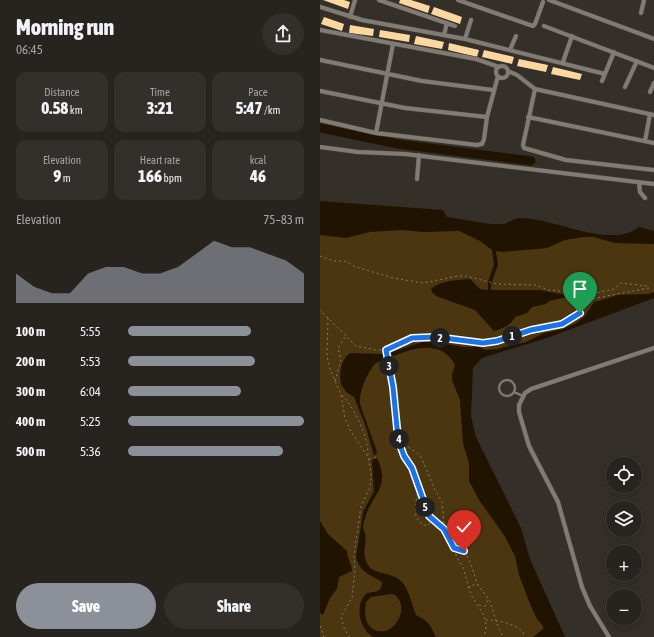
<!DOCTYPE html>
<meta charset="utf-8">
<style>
:root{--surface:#27231e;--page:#332f2b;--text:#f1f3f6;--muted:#a4a4a4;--line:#43403c;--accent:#8c9099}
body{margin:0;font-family:"Asap Condensed",sans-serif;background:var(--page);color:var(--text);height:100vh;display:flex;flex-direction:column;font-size:15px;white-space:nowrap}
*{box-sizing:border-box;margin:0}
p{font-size:13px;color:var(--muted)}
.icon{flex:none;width:22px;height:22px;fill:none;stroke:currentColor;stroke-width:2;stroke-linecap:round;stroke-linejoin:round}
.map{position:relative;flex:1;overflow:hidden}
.details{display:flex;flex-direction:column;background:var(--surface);width:320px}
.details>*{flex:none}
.tools{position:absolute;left:286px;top:457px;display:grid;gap:8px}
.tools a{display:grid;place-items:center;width:36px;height:36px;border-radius:50%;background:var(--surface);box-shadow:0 2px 10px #0003,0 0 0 1px var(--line);font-size:20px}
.pin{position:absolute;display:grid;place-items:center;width:34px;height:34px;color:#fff;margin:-41px -17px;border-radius:50% 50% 50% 0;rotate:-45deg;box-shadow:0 0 4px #0007}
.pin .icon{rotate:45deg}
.km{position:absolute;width:20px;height:20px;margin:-10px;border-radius:50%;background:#222;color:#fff;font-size:11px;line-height:20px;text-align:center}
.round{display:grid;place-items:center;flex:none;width:42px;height:42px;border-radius:21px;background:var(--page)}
.summary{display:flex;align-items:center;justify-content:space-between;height:68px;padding:0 16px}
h1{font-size:22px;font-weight:800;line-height:30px}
.stats{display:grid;grid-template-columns:repeat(3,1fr);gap:6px;height:68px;padding:4px 16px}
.stats div{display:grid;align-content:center;border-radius:10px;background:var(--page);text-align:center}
.stats b{font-size:17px;font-weight:800}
.stats small{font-size:11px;font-weight:400}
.stats p{font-size:11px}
.chart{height:112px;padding:8px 16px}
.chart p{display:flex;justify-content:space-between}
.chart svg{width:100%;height:72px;margin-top:4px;fill:var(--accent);opacity:.7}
.button{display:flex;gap:8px;margin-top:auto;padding:8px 16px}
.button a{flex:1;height:46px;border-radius:24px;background:var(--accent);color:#fff;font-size:16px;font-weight:800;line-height:46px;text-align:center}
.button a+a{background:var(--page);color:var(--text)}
ul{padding:0 16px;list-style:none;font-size:13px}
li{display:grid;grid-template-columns:64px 48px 1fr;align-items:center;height:30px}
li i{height:10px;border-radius:5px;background:var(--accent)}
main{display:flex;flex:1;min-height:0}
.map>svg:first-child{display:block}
.green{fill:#4c3610}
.water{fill:#201300;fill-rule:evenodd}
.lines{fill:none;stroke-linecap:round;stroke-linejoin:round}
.river{stroke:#201300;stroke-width:9}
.building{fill:#fcd79f}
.lane-casing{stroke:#514c47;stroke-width:3}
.street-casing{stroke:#514c47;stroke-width:5}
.path{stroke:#807b76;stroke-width:1;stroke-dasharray:2 3;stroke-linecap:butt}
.lane{stroke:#817b73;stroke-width:2}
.street{stroke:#817b73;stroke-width:4}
.route-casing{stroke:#fff;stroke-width:8}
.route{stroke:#1a73e8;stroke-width:5}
</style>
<main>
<section class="details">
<div class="summary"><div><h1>Morning run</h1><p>06:45</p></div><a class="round"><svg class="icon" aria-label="share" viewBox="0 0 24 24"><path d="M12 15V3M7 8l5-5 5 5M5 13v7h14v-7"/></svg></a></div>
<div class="stats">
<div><p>Distance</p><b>0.58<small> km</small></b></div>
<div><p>Time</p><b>3:21</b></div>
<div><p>Pace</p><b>5:47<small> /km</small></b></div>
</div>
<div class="stats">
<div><p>Elevation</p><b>9<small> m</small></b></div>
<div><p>Heart rate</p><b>166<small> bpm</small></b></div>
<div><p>kcal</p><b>46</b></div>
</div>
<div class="chart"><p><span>Elevation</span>75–83 m</p>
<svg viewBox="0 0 160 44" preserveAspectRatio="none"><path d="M0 44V26L10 34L20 38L30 38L40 26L50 22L60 22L70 26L80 26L90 22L100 14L110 6L120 10L130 10L140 14L150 18L160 26V44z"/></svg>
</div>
<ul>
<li><b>100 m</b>5:55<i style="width:70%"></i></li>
<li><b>200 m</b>5:53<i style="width:72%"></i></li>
<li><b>300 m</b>6:04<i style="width:64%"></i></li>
<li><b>400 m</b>5:25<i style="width:100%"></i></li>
<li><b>500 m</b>5:36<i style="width:88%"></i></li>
</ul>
<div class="button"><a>Save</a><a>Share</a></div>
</section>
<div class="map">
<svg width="334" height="637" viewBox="0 0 334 637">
<rect width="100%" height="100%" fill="#342f28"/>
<path class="green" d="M0 201 123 210 127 217C144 219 164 225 182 224 188 224 193 218 199 218 233 217 290 250 319 227L334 231V298L230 337 162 358 153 368 151 416 156 437 201 528 210 559 245 637H0Z"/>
<path class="water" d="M0 201 123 210 127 217C144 219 164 225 182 224 188 224 193 218 199 218 233 217 290 250 319 227L334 231V244L295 243 273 237H264L245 240 227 248 183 252 176 251 178 265 171 284V290H219L253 296 229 301 226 304 212 307 207 313 195 317C190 326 184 328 174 331L155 310 116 296 112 292 111 289C121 280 138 280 150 279L160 289 168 290V282L174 264 172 250 160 241 139 231 104 232 82 230 50 232 26 238 0 235Z
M334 292V298L230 337 162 358 153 368 151 416 156 437 201 528 210 559 245 637H213L223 629V626L217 619 210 604 199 575 195 556 184 535 159 500 149 481V463L143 444 140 400 132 380V374L135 365C123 340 94 347 74 356L71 355 72 352 102 342H115L143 347H158L166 350 177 349 206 342 224 333 243 329 256 323 264 317 274 302 298 295 328 294Z
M30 353 60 354 64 355V358C62 362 57 361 54 365 47 373 39 393 40 404L56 449 57 453 54 456 46 427 34 397 26 392 21 384C19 373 21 359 30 353Z
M57 458C71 486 53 494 46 515 45 519 43 524 43 527 43 528 45 532 45 533 47 540 43 549 45 557 48 577 70 570 81 581 89 589 92 605 96 615 109 622 109 623 116 637H53C39 628 34 605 47 593 55 592 62 592 62 582 51 575 39 572 36 557L43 512 54 491 52 462 53 459ZM71 594 75 595C88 606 79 626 66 631 47 634 43 617 46 602L51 597Z
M0 521 8 534 27 551C27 559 32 564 32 571L19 577 17 589 10 598 3 615 0 613Z"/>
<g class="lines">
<path class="river" d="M0 128 78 144 211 161"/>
</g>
<path class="building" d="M3 0H24L30 2 28 9Z
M80 0H91L110 6 108 13 79 3Z
M114 7 142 17 140 24 111 14Z
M4 17 24 24 22 31 1 24Z
M30 25 54 29 53 36 29 33Z
M60 30 90 35 89 42 59 37Z
M96 36 124 42 122 49 94 44Z
M129 43 159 50 157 57 128 50Z
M164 50 194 57 192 64 162 57Z
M199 59 228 65 226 72 197 66Z
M233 67 262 74 260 80 231 74Z"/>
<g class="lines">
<defs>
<path id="lane" d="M179 388a8 8 0 1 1 16 0a8 8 0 1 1-16 0Z
M194 392 203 396"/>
<path id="street" d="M59 0 135 26
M138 0 213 26 215 24 223 2
M229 0 334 39
M0 7 42 20 145 39 285 74
M321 13 324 0
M30 17 35 0
M224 26 334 68
M0 30 156 59 179 67
M124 35 127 23
M145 39 151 20
M190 50 196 36
M0 60 102 81 173 90
M243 62 252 36
M176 72a6 6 0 1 1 12 0a6 6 0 1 1-12 0Z
M188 71 197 75 215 89 334 115
M282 81 294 52
M305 87 317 61
M215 89 203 145 204 148 246 160 334 170
M0 91 85 108 167 117
M330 92 334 83
M208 117 334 143
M0 120 56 133 157 145 162 144 164 139 167 117 178 76
M56 133 73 44
M325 141 330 114
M0 147 38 152 85 154 334 184
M97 179 99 155
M319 182 320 192 325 198
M289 637 270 606 262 587 238 502 209 446 199 412V405L205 393 211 389 334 348"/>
</defs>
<use href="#lane" class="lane-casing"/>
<use href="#street" class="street-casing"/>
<path class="path" d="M0 256 13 261H24L36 267 73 278 103 283 138 276H146L177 284 216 285 228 290 272 294 294 289 301 283 327 286 329 288 271 299 261 313 242 324 211 330 177 341 163 343 116 337 92 338 66 350H56L36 346 0 310
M8 318 7 356 10 369 21 395 25 418 30 430 48 457 51 473 50 488 41 506 34 556 35 569 32 598 21 616 24 628 29 637
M66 350 73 387 77 428 80 445 84 456 93 468 109 516 124 529 134 548C153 554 151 570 158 585 161 590 166 595 169 600 175 612 175 626 184 637
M15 381 21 360 18 348 26 336
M22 395C35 409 48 436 48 455
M80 442 96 452 101 457 115 490 122 502 124 523 121 525
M49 459 58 457
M99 489C95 503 90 522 108 526L112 518
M135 549C135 557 140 561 143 568 146 576 147 584 150 592 157 609 171 615 164 637
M149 588 151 585H158
M159 605 165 606 168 599
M166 620C177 620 202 624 205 637
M0 626 4 637"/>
<use href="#lane" class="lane"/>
<use href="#street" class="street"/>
</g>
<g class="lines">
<defs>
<path id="route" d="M144 551 134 548 124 529 109 516 92 468 84 456 80 445 77 428 73 387 66 350 92 338 116 337 163 343 177 341 211 330 242 324 260 313"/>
</defs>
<use href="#route" class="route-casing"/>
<use href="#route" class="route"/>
</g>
</svg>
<div class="tools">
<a><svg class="icon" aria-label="locate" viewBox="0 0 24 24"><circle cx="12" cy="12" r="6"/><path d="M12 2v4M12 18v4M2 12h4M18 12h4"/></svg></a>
<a><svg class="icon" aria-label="layers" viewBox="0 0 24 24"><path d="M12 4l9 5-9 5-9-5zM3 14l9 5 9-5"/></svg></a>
<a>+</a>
<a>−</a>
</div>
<div class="pin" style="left:260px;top:313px;background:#1e9e55"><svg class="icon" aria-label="arrive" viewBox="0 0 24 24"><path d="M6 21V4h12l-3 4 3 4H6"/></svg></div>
<div class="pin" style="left:144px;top:551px;background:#d93025"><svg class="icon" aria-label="check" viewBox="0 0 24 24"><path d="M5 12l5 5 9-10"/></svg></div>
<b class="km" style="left:192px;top:336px">1</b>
<b class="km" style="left:120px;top:338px">2</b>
<b class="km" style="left:69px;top:366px">3</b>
<b class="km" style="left:79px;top:439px">4</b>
<b class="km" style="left:105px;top:507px">5</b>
</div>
</main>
